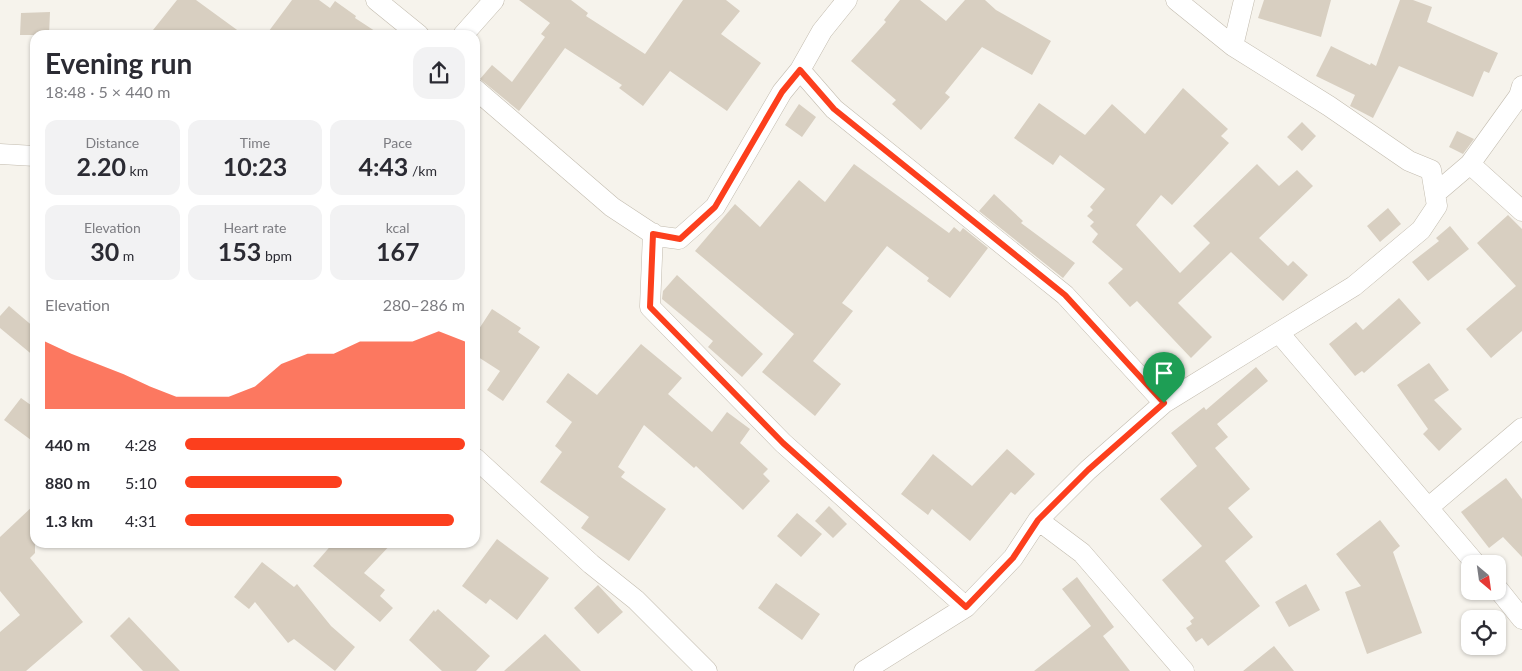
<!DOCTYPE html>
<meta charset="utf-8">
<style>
:root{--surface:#fff;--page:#f2f2f3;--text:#2b2b33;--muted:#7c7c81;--accent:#fc3f1d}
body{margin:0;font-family:Lato,sans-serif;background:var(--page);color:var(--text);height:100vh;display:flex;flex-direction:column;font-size:19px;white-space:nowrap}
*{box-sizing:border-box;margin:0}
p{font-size:16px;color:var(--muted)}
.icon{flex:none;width:28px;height:28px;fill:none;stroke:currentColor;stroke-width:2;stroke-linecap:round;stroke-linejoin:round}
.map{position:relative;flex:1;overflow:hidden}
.drawer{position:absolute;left:30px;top:30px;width:450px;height:518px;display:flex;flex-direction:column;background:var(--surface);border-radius:15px;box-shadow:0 1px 4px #0004}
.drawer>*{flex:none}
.needle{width:32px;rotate:151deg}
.controls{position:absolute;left:1461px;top:555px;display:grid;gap:10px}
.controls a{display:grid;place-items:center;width:45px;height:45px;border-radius:10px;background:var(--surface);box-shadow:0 1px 4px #0004;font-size:25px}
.pin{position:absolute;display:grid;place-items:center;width:42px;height:42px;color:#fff;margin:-51px -21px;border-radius:50% 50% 50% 0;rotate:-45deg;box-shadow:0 0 5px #0007}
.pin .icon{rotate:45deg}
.round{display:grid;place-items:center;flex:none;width:52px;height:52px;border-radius:15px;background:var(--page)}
.headline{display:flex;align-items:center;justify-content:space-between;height:85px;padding:0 15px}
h1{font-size:28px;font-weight:700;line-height:38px}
.figures{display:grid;grid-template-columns:repeat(3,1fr);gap:8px;height:85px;padding:5px 15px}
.figures div{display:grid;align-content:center;border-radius:12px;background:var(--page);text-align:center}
.figures b{font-size:25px;font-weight:700}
.figures small{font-size:14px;font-weight:400}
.figures p{font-size:14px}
.chart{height:140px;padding:10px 15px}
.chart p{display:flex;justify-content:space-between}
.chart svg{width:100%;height:90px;margin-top:5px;fill:var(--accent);opacity:.7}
ul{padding:0 15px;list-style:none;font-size:16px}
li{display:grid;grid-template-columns:80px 60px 1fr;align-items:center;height:38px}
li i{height:12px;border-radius:6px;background:var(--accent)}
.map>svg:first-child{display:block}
.building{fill:#d8cfc1}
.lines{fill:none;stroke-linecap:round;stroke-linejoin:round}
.minor-casing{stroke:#c2bbae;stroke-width:21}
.minor{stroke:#fff;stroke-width:20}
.route-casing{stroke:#fff;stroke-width:10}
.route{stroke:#fc3f1d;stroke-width:6}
</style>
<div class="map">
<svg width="1522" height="671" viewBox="0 0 1522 671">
<rect width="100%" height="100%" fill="#f6f3ec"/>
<path class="building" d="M177 0H196L244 35H149Z
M292 0H319L330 8 335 1 356 16 355 18 381 35H266Z
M519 0H571L588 13 586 16 645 54 683 0H726L740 11 721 34 761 63 727 111 670 71 643 106 619 88 622 85 565 48 519 111 480 79 492 65 512 82 545 37 541 34 550 23Z
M900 0H920L946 21 965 0H985L996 10 1051 41 1032 75 982 47 945 93 950 97 921 130 892 104 896 100 851 61 886 22 884 20Z
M1264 0H1331L1321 37 1258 18Z
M1400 0H1413L1432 7 1427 22 1498 53 1489 73 1484 71 1473 97 1399 66 1373 118 1350 106 1355 95 1316 76 1331 46 1370 65 1371 63 1376 66Z
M50 12 49 35H20L21 13Z
M1183 88 1228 129 1221 136 1229 143 1172 205 1161 195 1136 225 1180 273 1210 243 1193 226 1257 164 1279 186 1297 170 1313 186 1259 238 1288 266 1293 261 1308 275 1283 301 1231 252 1178 303 1212 337 1191 358 1137 301 1130 307 1108 283 1123 269 1092 242 1098 234 1090 226 1094 222 1087 216 1093 210 1090 207 1105 189 1060 155 1053 165 1014 138 1039 103 1085 135 1112 104 1145 134Z
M799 104 816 117 802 137 785 125Z
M1302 122 1316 136 1302 151 1287 137Z
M1457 131 1474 139 1463 154 1449 147Z
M854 164 949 233 954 227 960 232 963 228 988 248 950 298 927 281 929 278 887 246 842 303 853 311 813 361 841 384 815 416 762 372 794 334 695 251 735 204 760 227 799 180 825 202Z
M994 194 1023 221 1021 223 1075 263 1063 278 979 211Z
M1388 208 1401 224 1380 242 1367 226Z
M1508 215 1522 229V331L1491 358 1466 329 1516 286 1477 243Z
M1450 226 1469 249 1428 281 1412 262 1439 241 1436 238Z
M677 275 763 354 742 377 708 347 713 341 662 299 663 291Z
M1399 298 1421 323 1364 373 1362 371 1355 376 1329 344 1356 322 1363 330Z
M9 306 35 328V357L0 328V316Z
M492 309 521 328 518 332 540 347 503 401 487 390 500 371 475 355V335Z
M641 344 682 378 668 394 712 432 727 412 750 429 740 443 768 469 763 474 770 481 743 510 696 466 694 468 644 425 618 467 625 472 621 477 666 509 629 561 581 528 589 517 540 482 562 452 555 446 572 422 546 402 568 373 597 395Z
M1429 363 1449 390 1434 400 1462 429 1439 451 1423 434 1428 429 1397 385Z
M1256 367 1268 381 1217 424 1228 437 1215 448 1250 489 1228 508 1253 537 1225 561 1260 606 1208 646 1202 638 1196 642 1186 628 1192 624 1190 621 1194 618 1162 580 1202 546 1160 499 1197 466 1171 433 1204 407 1206 410Z
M21 398 35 408V443L4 420Z
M1007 449 1035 474 1015 495 1011 492 970 541 932 509 928 515 901 494 933 454 972 486Z
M1506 478 1522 499V557L1503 537 1489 548 1461 512Z
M35 504V553L30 558 83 622 26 671H0V632L20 615 0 591V537Z
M829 506 847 524 833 538 815 521Z
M797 513 822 534 801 557 777 536Z
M1380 520 1400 546 1393 552 1422 633 1367 654 1345 592 1361 586 1336 554Z
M497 539 549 578 517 620 490 599 486 604 462 586Z
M334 542H393L364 573 385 590 380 596 393 608 380 622 313 566Z
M262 562 294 587 297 584 331 626 355 647 335 671 294 639 288 643 255 602 249 609 234 597Z
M1077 577 1114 627 1103 636 1130 671H1034L1091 626 1062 589Z
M776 583 820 614 802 640 758 608Z
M1306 584 1320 610 1289 627 1275 602Z
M598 585 623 612 598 634 574 608Z
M438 609 490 656 476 671H442L409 640 434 610 435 612Z
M129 617 180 671H143L110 636Z
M545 634 581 671H504Z
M1274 646 1294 671H1243Z"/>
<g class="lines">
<defs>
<path id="minor" d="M376 0 419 35
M463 35 494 0
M1233 46 1244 0
M800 70 834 109 1065 295 1164 403
M475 89 612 207 656 236 679 239 715 207 782 92 800 70 822 31 847 0
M0 154 35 156
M1470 164 1522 211
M1436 193 1470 164 1519 96 1522 86
M653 233 650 307 783 443 966 607
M1279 333 1476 564
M475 458 591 564 636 600 707 671
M1429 507 1522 428
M1038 520 1082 553 1184 671
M1498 589 1522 619
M864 671 966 607 1013 558 1038 520 1088 470 1164 403 1354 286 1421 230 1437 206 1431 170 1409 161 1329 106 1233 46 1176 0"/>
</defs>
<use href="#minor" class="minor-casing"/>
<use href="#minor" class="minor"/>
</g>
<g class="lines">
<defs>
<path id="route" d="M800 70 834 109 1065 295 1164 403 1088 470 1038 520 1013 558 966 607 783 443 650 307 653 234 680 239 715 207 782 92Z"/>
</defs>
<use href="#route" class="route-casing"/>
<use href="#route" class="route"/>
</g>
</svg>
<div class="controls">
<a><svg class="needle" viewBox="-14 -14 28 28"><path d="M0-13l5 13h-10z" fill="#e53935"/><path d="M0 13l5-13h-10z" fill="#7c7c81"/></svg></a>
<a><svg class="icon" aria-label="locate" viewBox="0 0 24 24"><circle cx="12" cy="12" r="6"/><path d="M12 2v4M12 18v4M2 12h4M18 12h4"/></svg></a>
</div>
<div class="pin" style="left:1164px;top:403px;background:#1e9e55"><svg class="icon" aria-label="arrive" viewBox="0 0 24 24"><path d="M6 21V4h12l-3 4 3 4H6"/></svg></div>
<section class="drawer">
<div class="headline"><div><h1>Evening run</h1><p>18:48 · 5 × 440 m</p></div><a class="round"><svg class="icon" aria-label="share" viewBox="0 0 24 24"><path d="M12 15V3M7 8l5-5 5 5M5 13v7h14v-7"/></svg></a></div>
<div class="figures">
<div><p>Distance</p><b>2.20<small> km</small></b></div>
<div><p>Time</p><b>10:23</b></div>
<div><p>Pace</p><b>4:43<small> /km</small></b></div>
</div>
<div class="figures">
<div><p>Elevation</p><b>30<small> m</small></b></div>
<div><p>Heart rate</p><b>153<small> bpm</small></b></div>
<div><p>kcal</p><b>167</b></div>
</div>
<div class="chart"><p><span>Elevation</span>280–286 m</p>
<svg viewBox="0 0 160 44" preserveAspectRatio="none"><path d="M0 44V11L10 17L20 22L30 27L40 33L50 38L60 38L70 38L80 33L90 22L100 17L110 17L120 11L130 11L140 11L150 6L160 11V44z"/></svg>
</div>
<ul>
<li><b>440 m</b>4:28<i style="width:100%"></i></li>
<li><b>880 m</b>5:10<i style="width:56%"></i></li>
<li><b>1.3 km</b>4:31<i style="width:96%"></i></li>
</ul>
</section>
</div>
